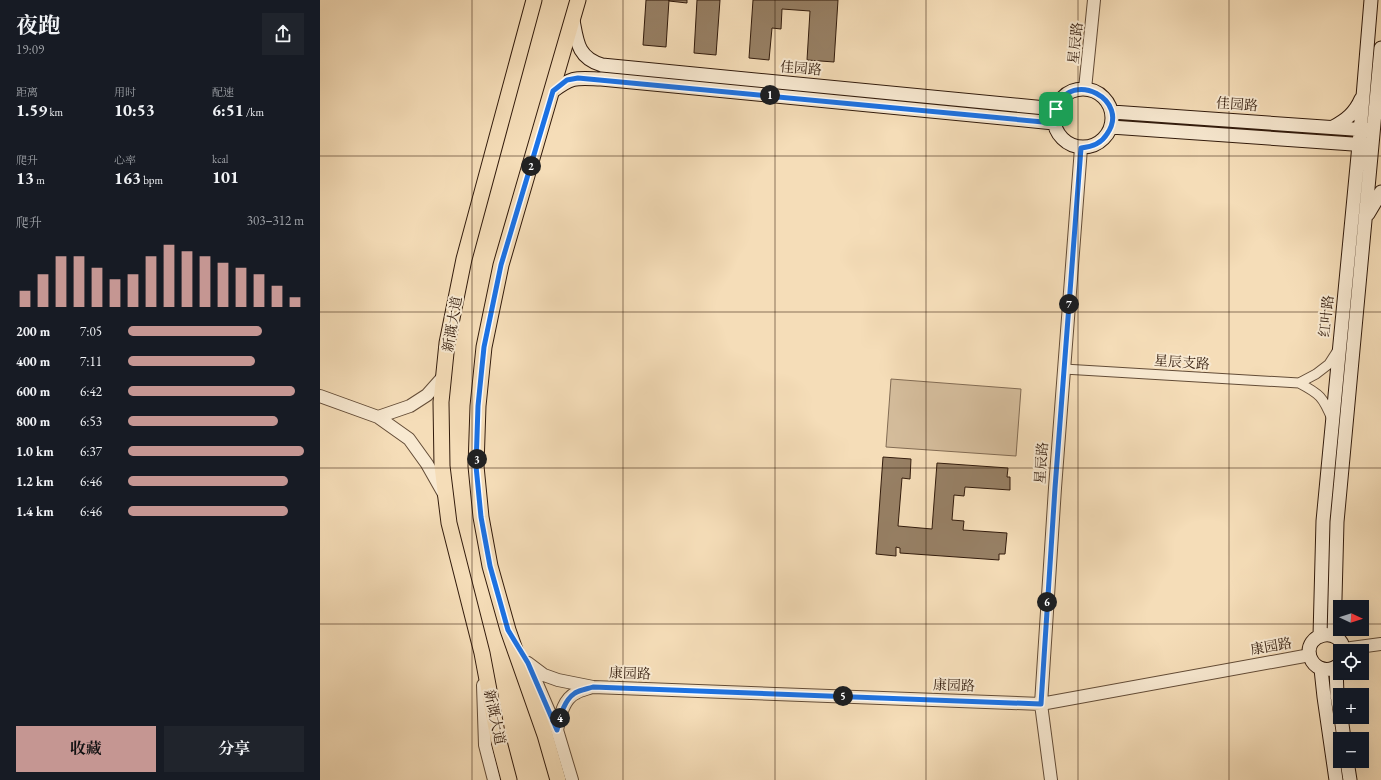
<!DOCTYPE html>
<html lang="zh">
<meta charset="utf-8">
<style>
:root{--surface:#171b24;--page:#20242c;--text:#f1f3f6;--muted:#9ea1a6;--accent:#c59692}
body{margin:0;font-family:"EB Garamond","Noto Serif SC",serif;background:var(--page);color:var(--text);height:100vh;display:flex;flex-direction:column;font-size:15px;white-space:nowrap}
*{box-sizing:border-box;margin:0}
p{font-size:13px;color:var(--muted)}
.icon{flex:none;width:22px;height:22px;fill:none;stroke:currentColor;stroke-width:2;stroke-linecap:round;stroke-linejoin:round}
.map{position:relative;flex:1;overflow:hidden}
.details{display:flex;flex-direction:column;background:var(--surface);width:320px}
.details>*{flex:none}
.needle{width:26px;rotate:94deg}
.fabs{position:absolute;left:1013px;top:600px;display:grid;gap:8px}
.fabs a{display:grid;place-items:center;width:36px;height:36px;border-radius:0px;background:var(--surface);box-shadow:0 4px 16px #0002;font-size:20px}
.pin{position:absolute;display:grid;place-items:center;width:34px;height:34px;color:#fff;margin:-17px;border-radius:8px;box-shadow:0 2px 6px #0006}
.km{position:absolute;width:20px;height:20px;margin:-10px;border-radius:50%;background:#222;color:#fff;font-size:11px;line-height:20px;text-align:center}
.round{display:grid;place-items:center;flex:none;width:42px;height:42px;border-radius:0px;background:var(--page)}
.summary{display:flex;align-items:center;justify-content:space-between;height:68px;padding:0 16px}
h1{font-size:22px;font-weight:700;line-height:30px}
.stats{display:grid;grid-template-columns:repeat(3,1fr);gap:6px;height:68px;padding:4px 16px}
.stats div{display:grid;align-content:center}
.stats b{font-size:17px;font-weight:700}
.stats small{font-size:11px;font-weight:400}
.stats p{font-size:11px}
.chart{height:112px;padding:8px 16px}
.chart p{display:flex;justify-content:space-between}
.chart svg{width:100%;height:72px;margin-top:4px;stroke:var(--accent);stroke-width:6}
.cta{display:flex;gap:8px;margin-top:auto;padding:8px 16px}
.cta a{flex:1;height:46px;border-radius:0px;background:var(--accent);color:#111;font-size:16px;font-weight:700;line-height:46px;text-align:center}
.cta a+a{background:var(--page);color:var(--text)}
ul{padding:0 16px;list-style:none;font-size:13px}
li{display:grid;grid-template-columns:64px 48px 1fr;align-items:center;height:30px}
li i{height:10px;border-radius:5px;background:var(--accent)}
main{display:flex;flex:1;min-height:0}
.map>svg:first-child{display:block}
.green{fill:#d4bc9b;stroke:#836c54}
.building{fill:#978065;stroke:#321b0c}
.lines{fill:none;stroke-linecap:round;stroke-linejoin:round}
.minor-casing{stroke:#634c37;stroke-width:11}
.tertiary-casing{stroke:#634c37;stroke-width:14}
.secondary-casing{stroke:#321b0c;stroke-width:15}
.primary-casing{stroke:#321b0c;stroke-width:17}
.minor{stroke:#f8e9d1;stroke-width:9}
.tertiary{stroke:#f8e9d1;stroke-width:12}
.secondary{stroke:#f8e9d1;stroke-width:13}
.primary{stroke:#f5ddb8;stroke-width:15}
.route-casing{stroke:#fff;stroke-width:8}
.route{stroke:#1a73e8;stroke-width:5}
.grid{fill:none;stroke:#321b0c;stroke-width:1;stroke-opacity:0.55}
.labels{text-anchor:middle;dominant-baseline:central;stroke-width:4;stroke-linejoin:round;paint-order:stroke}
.street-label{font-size:14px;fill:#321b0c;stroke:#f8e9d1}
</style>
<main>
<section class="details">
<div class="summary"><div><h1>夜跑</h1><p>19:09</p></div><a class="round"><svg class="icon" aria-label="share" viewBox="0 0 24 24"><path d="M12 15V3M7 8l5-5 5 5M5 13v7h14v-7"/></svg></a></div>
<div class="stats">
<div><p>距离</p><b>1.59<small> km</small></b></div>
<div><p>用时</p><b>10:53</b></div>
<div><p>配速</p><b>6:51<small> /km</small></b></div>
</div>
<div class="stats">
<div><p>爬升</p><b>13<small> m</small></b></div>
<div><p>心率</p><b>163<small> bpm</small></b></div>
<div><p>kcal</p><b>101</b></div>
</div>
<div class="chart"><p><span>爬升</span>303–312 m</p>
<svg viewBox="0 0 160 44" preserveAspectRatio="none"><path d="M5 44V34M15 44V24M25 44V13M35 44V13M45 44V20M55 44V27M65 44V24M75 44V13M85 44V6M95 44V10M105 44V13M115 44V17M125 44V20M135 44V24M145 44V31M155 44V38"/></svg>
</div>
<ul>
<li><b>200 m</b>7:05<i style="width:76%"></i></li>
<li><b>400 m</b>7:11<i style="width:72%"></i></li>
<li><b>600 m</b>6:42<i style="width:95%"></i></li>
<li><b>800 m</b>6:53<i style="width:85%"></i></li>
<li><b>1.0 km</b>6:37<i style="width:100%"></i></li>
<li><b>1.2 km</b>6:46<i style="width:91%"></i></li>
<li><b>1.4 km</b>6:46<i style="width:91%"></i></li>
</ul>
<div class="cta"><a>收藏</a><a>分享</a></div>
</section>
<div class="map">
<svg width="1061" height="780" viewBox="0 0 1061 780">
<rect width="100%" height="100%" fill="#f5ddb8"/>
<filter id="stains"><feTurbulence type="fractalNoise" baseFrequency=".005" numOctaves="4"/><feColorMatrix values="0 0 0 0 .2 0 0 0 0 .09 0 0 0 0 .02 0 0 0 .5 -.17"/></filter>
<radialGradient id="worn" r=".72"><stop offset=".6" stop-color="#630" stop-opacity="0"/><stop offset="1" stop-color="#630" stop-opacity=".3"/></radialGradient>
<path class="green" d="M571 379 701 389 696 456 566 447Z"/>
<path class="building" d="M326 0H349L346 47 323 45Z
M349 0H367V3L349 1Z
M377 0H400L396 55 374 53Z
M433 0H518L514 62 487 60 490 11 462 9 461 29 452 28 449 60 429 58Z
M563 457 591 459 590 479 582 478 578 526 612 529 617 463 688 468 687 477H690V490L645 487 644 496 634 495 632 520 644 521 643 530 687 533 685 554H679V560L580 553V548L576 547V556L556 554Z"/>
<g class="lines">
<defs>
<path id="minor" d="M744 369 979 383C1000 394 1003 397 1012 419
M979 383 996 374 1009 364 1018 350"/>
<path id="tertiary" d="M765 89 774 0
M0 396 58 417 89 439 107 464 124 494
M58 417 90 406 107 395 123 377
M1024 649 1061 644
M208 663 224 675 238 680 273 687 721 704 990 655
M209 665 237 730 252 780
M163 685 165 745 174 780
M237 730C240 717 243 699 256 693 261 690 267 689 272 687
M731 780 721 704 735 488 761 148"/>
<path id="secondary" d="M253 20C257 42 258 58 282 65L736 109
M734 118a29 29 0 1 1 58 0a29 29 0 1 1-58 0Z
M233 91C253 76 256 78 281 79L734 123
M792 112 1047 130
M791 127 1047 145
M1013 127C1026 120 1035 113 1041 99
M1048 214 1061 192
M1000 636 1003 521 1039 145 1051 0
M1014 636 1017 522 1061 48
M1020 664C1014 669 1007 671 1000 668 995 666 992 662 990 657 983 633 1021 625 1024 651
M1016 667 1017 695 1020 712
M1001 669 1004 697 1016 780
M1021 717 1024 739
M1027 761 1030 780"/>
<path id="primary" d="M189 780 178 738 162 653 129 523 122 466 121 402 127 343 144 259 214 0
M238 780 225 735 188 630 170 566 161 517 156 466 158 406 164 347 181 265 258 0"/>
</defs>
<use href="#minor" class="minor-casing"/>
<use href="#tertiary" class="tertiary-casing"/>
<use href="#secondary" class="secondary-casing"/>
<use href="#primary" class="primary-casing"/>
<use href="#minor" class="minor"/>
<use href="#tertiary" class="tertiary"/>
<use href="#secondary" class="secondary"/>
<use href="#primary" class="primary"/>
</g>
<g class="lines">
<defs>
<path id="route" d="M258 78 734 123C734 118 734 112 736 107 752 69 811 100 787 134 781 144 772 147 761 148L735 488 721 704 273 687C267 689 260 690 255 693 243 701 240 718 237 730L208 663 188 630 170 566 161 517 156 466 158 406 164 347 181 265 233 91 247 80Z"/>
</defs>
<use href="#route" class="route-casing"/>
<use href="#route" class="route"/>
</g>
<path class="grid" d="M152 0V780M303 0V780M455 0V780M606 0V780M758 0V780M909 0V780M0 156H1061M0 312H1061M0 468H1061M0 624H1020M1042 624H1061"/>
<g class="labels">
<g class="street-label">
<text transform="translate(755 43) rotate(-84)">星辰路</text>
<text transform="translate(481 68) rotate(5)">佳园路</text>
<text transform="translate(917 104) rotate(4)">佳园路</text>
<text transform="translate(1006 316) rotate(-84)">红叶路</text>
<text transform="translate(132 324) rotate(-80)">新溉大道</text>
<text transform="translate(862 362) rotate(4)">星辰支路</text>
<text transform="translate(721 463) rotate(-86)">星辰路</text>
<text transform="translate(951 646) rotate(-10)">康园路</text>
<text transform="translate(310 673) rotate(2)">康园路</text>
<text transform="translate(634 685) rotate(2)">康园路</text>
<text transform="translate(175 717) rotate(78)">新溉大道</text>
</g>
</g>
<rect width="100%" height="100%" filter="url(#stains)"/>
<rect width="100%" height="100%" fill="url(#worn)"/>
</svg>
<div class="fabs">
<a><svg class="needle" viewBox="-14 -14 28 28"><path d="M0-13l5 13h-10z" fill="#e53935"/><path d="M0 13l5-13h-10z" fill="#9ea1a6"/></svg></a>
<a><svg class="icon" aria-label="locate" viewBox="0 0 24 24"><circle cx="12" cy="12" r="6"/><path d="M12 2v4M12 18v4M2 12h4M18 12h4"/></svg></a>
<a>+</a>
<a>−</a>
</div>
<div class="pin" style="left:736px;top:109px;background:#1e9e55"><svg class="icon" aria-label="arrive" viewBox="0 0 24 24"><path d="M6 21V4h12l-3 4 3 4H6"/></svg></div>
<b class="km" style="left:450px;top:95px">1</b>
<b class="km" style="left:211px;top:166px">2</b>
<b class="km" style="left:157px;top:459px">3</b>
<b class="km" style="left:240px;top:718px">4</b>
<b class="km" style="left:523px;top:696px">5</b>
<b class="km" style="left:727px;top:602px">6</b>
<b class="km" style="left:749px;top:304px">7</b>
</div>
</main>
